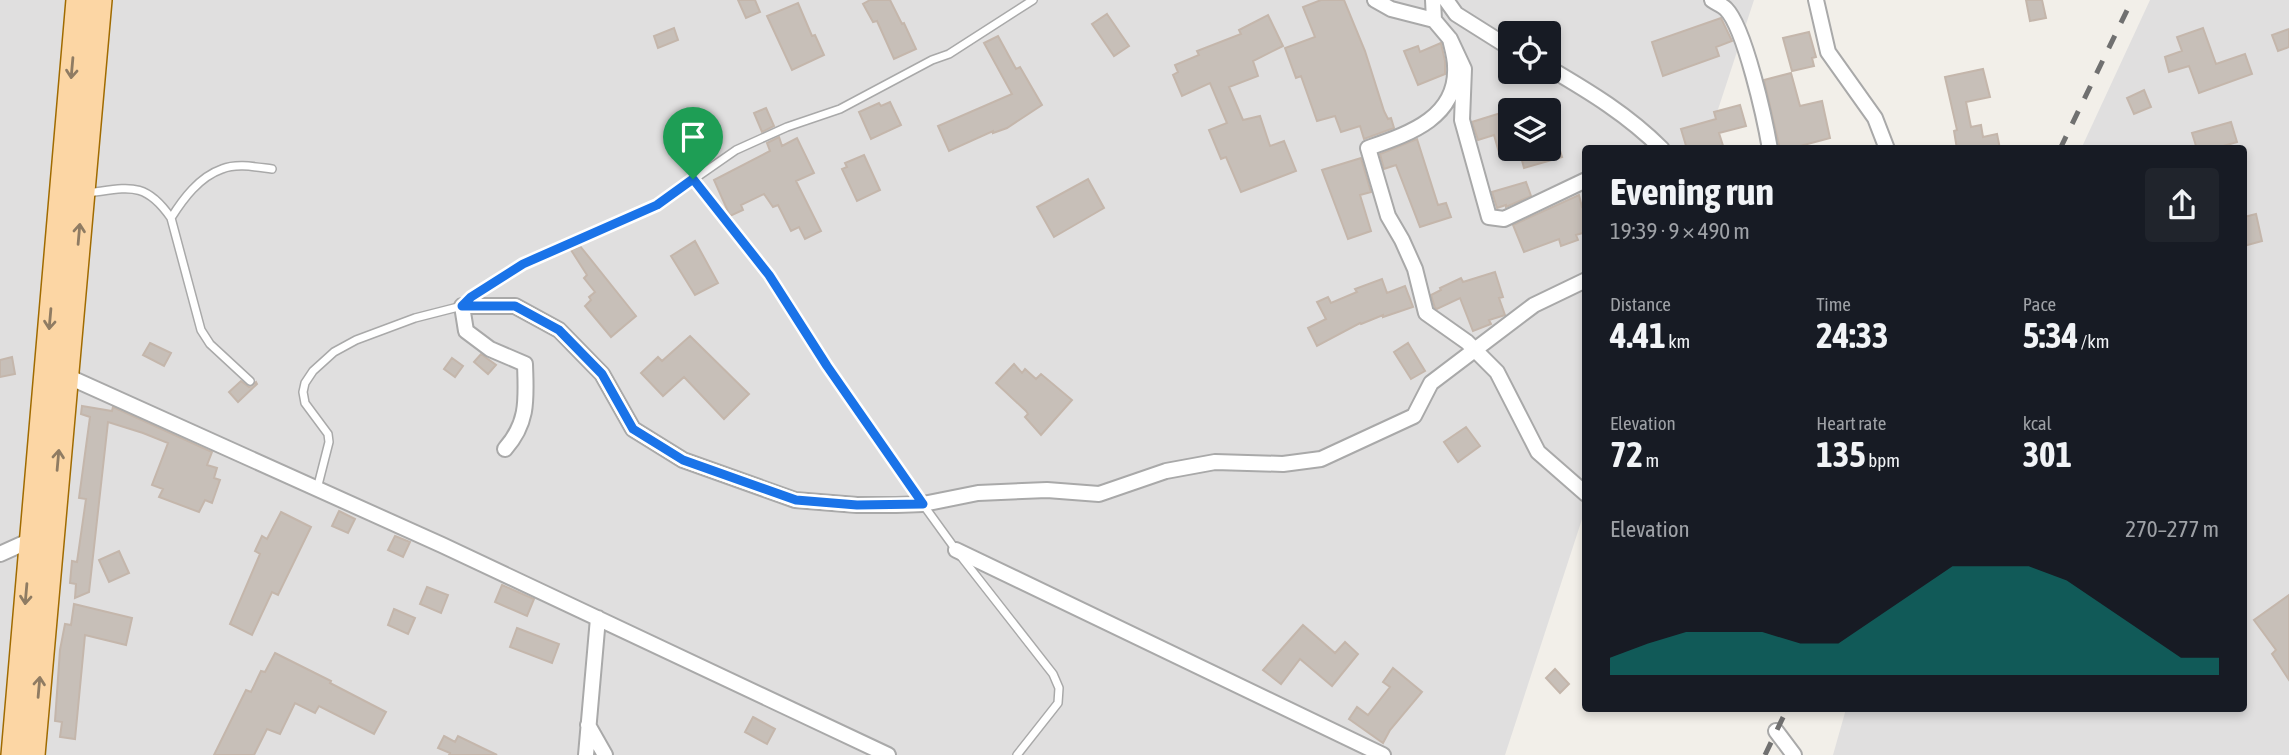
<!DOCTYPE html>
<meta charset="utf-8">
<style>
:root{--surface:#171b24;--page:#20242c;--text:#f1f3f6;--muted:#9ea1a6;--accent:#0f766e}
body{margin:0;font-family:"Asap Condensed",sans-serif;background:var(--page);color:var(--text);height:100vh;display:flex;flex-direction:column;font-size:26px;white-space:nowrap}
*{box-sizing:border-box;margin:0}
p{font-size:23px;color:var(--muted)}
.icon{flex:none;width:38px;height:38px;fill:none;stroke:currentColor;stroke-width:2;stroke-linecap:round;stroke-linejoin:round}
.map{position:relative;flex:1;overflow:hidden}
.sheet{position:absolute;left:1582px;top:145px;width:665px;height:567px;display:flex;flex-direction:column;background:var(--surface);border-radius:7px;box-shadow:0 4px 10px #0003}
.sheet>*{flex:none}
.tools{position:absolute;left:1498px;top:21px;display:grid;gap:14px}
.tools a{display:grid;place-items:center;width:63px;height:63px;border-radius:7px;background:var(--surface);box-shadow:0 4px 10px #0003;font-size:35px}
.pin{position:absolute;display:grid;place-items:center;width:60px;height:60px;color:#fff;margin:-72px -30px;border-radius:50% 50% 50% 0;rotate:-45deg;box-shadow:0 0 7px #0007}
.pin .icon{rotate:45deg}
.round{display:grid;place-items:center;flex:none;width:74px;height:74px;border-radius:7px;background:var(--page)}
.summary{display:flex;align-items:center;justify-content:space-between;height:119px;padding:0 28px}
h1{font-size:38px;font-weight:700;line-height:52px}
.metrics{display:grid;grid-template-columns:repeat(3,1fr);gap:10px;height:119px;padding:7px 28px}
.metrics div{display:grid;align-content:center}
.metrics b{font-size:35px;font-weight:700}
.metrics small{font-size:19px;font-weight:400}
.metrics p{font-size:19px}
.chart{height:196px;padding:14px 28px}
.chart p{display:flex;justify-content:space-between}
.chart svg{width:100%;height:126px;margin-top:7px;fill:var(--accent);opacity:.7}
.map>svg:first-child{display:block}
.residential{fill:#e0dfdf;fill-rule:evenodd}
.building{fill:#c7bfb8;stroke:#c4b6ab;stroke-width:2}
.lines{fill:none;stroke-linecap:round;stroke-linejoin:round}
.lane-casing{stroke:#a9a9a9;stroke-width:10}
.street-casing{stroke:#a9a9a9;stroke-width:18}
.primary-casing{stroke:#a06b00;stroke-width:26}
.lane{stroke:#fff;stroke-width:7}
.street{stroke:#fff;stroke-width:14}
.primary{stroke:#fcd6a4;stroke-width:23}
.rail{stroke:#707070;stroke-width:5;stroke-dasharray:14 14;stroke-linecap:butt}
.oneway{stroke:#8f7c63}
.route-casing{stroke:#fff;stroke-width:14}
.route{stroke:#1a73e8;stroke-width:9}
</style>
<div class="map">
<svg width="2289" height="755" viewBox="0 0 2289 755">
<rect width="100%" height="100%" fill="#f2efe9"/>
<path class="residential" d="M0 0H1754L1705 149H1586L1585 510 1505 755H0ZM1510 33H1549V72H1510ZM1510 110H1549V149H1510Z
M2150 0H2289V755H1833L1846 709H2244V149H2081Z"/>
<path class="building" d="M738 0H755L760 12 746 18Z
M870 0H890L902 24 904 23 916 49 894 59 877 21 873 22 863 4Z
M1321 0H1344L1365 51 1384 111 1388 119 1391 118 1394 128 1364 139 1360 126 1341 132 1335 116 1317 121 1301 76 1296 78 1285 48 1315 37 1303 7Z
M2026 0H2042L2046 18 2030 21Z
M798 3 812 36 815 35 824 55 792 70 767 16Z
M1107 14 1129 46 1114 56 1092 24Z
M1268 15 1283 46 1253 61 1258 76 1229 87 1243 120 1260 116 1270 146 1284 141 1296 171 1241 192 1226 157 1221 159 1209 130 1227 123 1210 83 1182 96 1173 75 1178 72 1175 65 1199 55 1197 51 1241 34 1239 30Z
M1721 18 1732 41 1716 47 1719 56 1663 76 1652 42Z
M674 28 678 40 658 48 654 36Z
M2203 28 2216 64 2245 54 2252 74 2199 93 2189 66 2169 72 2165 57 2182 51 2177 37Z
M2289 29V47L2278 51 2272 35Z
M1809 32 1816 57 1812 58 1814 66 1792 71 1783 38Z
M998 36 1016 69 1020 67 1042 105 1007 128 993 133V131L949 151 938 126 1012 94 984 43Z
M1441 43 1445 61V74L1418 85 1404 51 1418 46 1420 52Z
M1983 69 1990 97 1966 102 1971 127 1981 125 1983 137 1997 134 2000 149H1957L1954 131 1957 130 1945 77Z
M1791 73 1800 106 1822 101 1830 138 1789 149H1780L1764 80Z
M2144 90 2151 107 2134 114 2127 98Z
M890 102 901 125 871 139 859 112 879 103 881 106Z
M1740 105 1746 126 1719 133 1724 149H1687L1681 129 1716 119 1714 112Z
M766 108 774 126 762 132 754 113Z
M1507 111 1510 124V153L1500 156 1494 135 1478 140 1472 122Z
M2231 122 2237 142 2213 149H2197L2192 133Z
M779 137 782 146 797 138 814 173 796 181 821 231 805 239 799 227 791 231 778 205 773 207 764 194 741 205 743 210 730 216 714 180 770 151 767 143Z
M1417 139 1438 205 1446 203 1451 217 1420 227 1396 165 1384 169 1380 154Z
M1558 144 1562 157 1524 168 1519 149H1549V146Z
M864 155 880 190 857 201 842 169 847 167 845 163Z
M1361 158 1371 192 1360 195 1371 231 1348 239 1322 170Z
M1088 179 1104 208 1054 237 1037 207Z
M1526 182 1531 196 1506 207V205L1497 208 1492 192Z
M1579 195 1582 207 1586 206V232L1576 235 1578 240 1561 246 1559 239 1524 252 1513 225Z
M2256 214 2262 241 2244 246V217Z
M695 241 718 283 695 295 671 256Z
M580 246 636 316 611 337 585 306 591 300 589 297 595 292 584 278 587 275 571 250Z
M1495 272 1503 297 1499 298 1505 315 1489 320 1491 324 1473 331 1460 298 1437 309 1435 308 1431 295 1441 290 1440 288 1461 278 1463 282Z
M1382 279 1387 293 1405 286 1413 307 1383 317V315L1361 324 1360 323 1317 346 1308 328 1326 319 1317 302 1328 297 1331 303 1357 292 1355 289Z
M690 336 749 394 724 419 684 377 663 396 641 373 658 357 662 361Z
M150 343 171 353 164 366 143 355Z
M1408 343 1425 371 1411 379 1394 352Z
M481 354 496 365 488 374 474 362Z
M12 357 15 374 0 377V360Z
M452 358 463 366 455 377 444 369Z
M1014 364 1022 373 1025 369 1036 379 1041 374 1072 400 1041 435 1025 417 1028 414 1026 411 996 383Z
M241 381 249 387 256 382 257 384 238 402 229 392Z
M82 406 112 411 113 407 212 452 207 465 217 468 214 478 220 480 212 503 205 500 199 512 159 497 163 489 152 485 168 443 143 433 108 422 89 592 75 598 76 584 70 583 72 561 77 562 86 499 79 498 90 417 81 414Z
M1466 427 1480 446 1458 462 1444 442Z
M339 511 355 519 348 533 332 526Z
M281 512 311 527 278 595 272 592 252 635 230 624 260 554 255 551 262 536 267 539Z
M395 536 410 542 403 557 388 550Z
M119 551 129 573 109 582 99 560Z
M502 585 534 599 527 616 495 602Z
M427 587 448 595 441 613 420 604Z
M2289 595V680L2272 654 2276 650 2254 620Z
M74 604 132 618 126 645 85 635 75 739 60 737 62 722 55 721 60 650 65 624 71 625Z
M394 609 415 618 408 634 388 625Z
M1303 625 1335 653 1345 642 1358 654 1332 686 1300 659 1281 684 1263 670Z
M517 628 559 644 552 663 510 647Z
M275 653 331 681 330 683 386 712 374 734 319 706 315 713 295 703 280 734 267 729 254 755H214L246 690 251 692 261 671 265 672Z
M1393 668 1422 692 1390 730 1383 743 1349 719 1357 707 1368 715 1390 687 1383 682Z
M1555 669 1569 684 1560 693 1546 678Z
M753 717 775 729 767 744 745 732Z
M444 736 455 742 458 736 497 755H449L450 753 438 748Z"/>
<g class="lines">
<defs>
<path id="lane" d="M693 179 769 275 880 445 956 550 1053 674 1059 688 1058 703 1017 755
M87 193C128 188 145 180 171 218L201 330 210 344 250 381
M171 218C183 199 199 177 222 169 237 163 256 167 272 169
M317 489 329 442 328 434 305 403 303 392 305 383 313 371 334 352 356 340 415 318 462 306 471 297 523 264 657 205 736 150 787 127 840 109 932 60 949 54 1033 0"/>
<path id="street" d="M1375 0 1391 9 1434 20 1450 39 1464 69 1462 120 1489 217 1504 219 1586 180
M1433 0 1434 20
M1446 0 1456 14 1510 48
M1712 0C1716 3 1722 5 1726 9 1745 28 1765 120 1770 149
M1816 0 1828 52 1875 118 1887 149
M1450 39C1452 48 1455 57 1455 66 1458 118 1408 134 1368 148L1388 216 1402 240 1415 269 1426 313 1467 342 1497 372 1538 452 1586 494
M1549 68C1590 92 1628 115 1662 149
M60 373 442 545 888 755
M505 449C529 422 526 398 525 364L490 349 466 331 462 306H515L559 330 602 374 633 429 683 460 795 500 857 505H896L923 504 978 493 1047 490 1099 494 1166 471 1215 462 1283 464 1321 459 1414 416 1431 383 1534 305 1586 280
M956 550 1383 755
M0 554 31 540
M588 725 605 755
M1776 731 1794 755
M586 755 598 618"/>
<path id="primary" d="M13 755 78 0
M33 755 100 0"/>
</defs>
<use href="#lane" class="lane-casing"/>
<use href="#street" class="street-casing"/>
<use href="#primary" class="primary-casing"/>
<use href="#lane" class="lane"/>
<use href="#street" class="street"/>
<use href="#primary" class="primary"/>
<path class="rail" d="M2060 149 2132 0
M1765 755 1787 709"/>
</g>
<defs><path id="oneway-shaft" d="M-6 0H5M1.5-3L5.5 0L1.5 3" fill="none" stroke-width="1.6" stroke-linecap="round" stroke-linejoin="round" transform="scale(1.75)"/></defs>
<g class="oneway">
<use href="#oneway-shaft" transform="translate(72 68) rotate(95)"/>
<use href="#oneway-shaft" transform="translate(79 234) rotate(-85)"/>
<use href="#oneway-shaft" transform="translate(50 319) rotate(95)"/>
<use href="#oneway-shaft" transform="translate(58 460) rotate(-85)"/>
<use href="#oneway-shaft" transform="translate(26 594) rotate(95)"/>
<use href="#oneway-shaft" transform="translate(39 687) rotate(-85)"/>
</g>
<g class="lines">
<defs>
<path id="route" d="M693 179 769 275 827 366 923 504 857 505 796 500 683 460 633 429 602 374 559 330 515 306H462L471 297 523 264 657 205Z"/>
</defs>
<use href="#route" class="route-casing"/>
<use href="#route" class="route"/>
</g>
</svg>
<div class="tools">
<a><svg class="icon" aria-label="locate" viewBox="0 0 24 24"><circle cx="12" cy="12" r="6"/><path d="M12 2v4M12 18v4M2 12h4M18 12h4"/></svg></a>
<a><svg class="icon" aria-label="layers" viewBox="0 0 24 24"><path d="M12 4l9 5-9 5-9-5zM3 14l9 5 9-5"/></svg></a>
</div>
<div class="pin" style="left:693px;top:179px;background:#1e9e55"><svg class="icon" aria-label="arrive" viewBox="0 0 24 24"><path d="M6 21V4h12l-3 4 3 4H6"/></svg></div>
<section class="sheet">
<div class="summary"><div><h1>Evening run</h1><p>19:39 · 9 × 490 m</p></div><a class="round"><svg class="icon" aria-label="share" viewBox="0 0 24 24"><path d="M12 15V3M7 8l5-5 5 5M5 13v7h14v-7"/></svg></a></div>
<div class="metrics">
<div><p>Distance</p><b>4.41<small> km</small></b></div>
<div><p>Time</p><b>24:33</b></div>
<div><p>Pace</p><b>5:34<small> /km</small></b></div>
</div>
<div class="metrics">
<div><p>Elevation</p><b>72<small> m</small></b></div>
<div><p>Heart rate</p><b>135<small> bpm</small></b></div>
<div><p>kcal</p><b>301</b></div>
</div>
<div class="chart"><p><span>Elevation</span>270–277 m</p>
<svg viewBox="0 0 160 44" preserveAspectRatio="none"><path d="M0 44V38L10 33L20 29L30 29L40 29L50 33L60 33L70 24L80 15L90 6L100 6L110 6L120 11L130 20L140 29L150 38L160 38V44z"/></svg>
</div>
</section>
</div>
